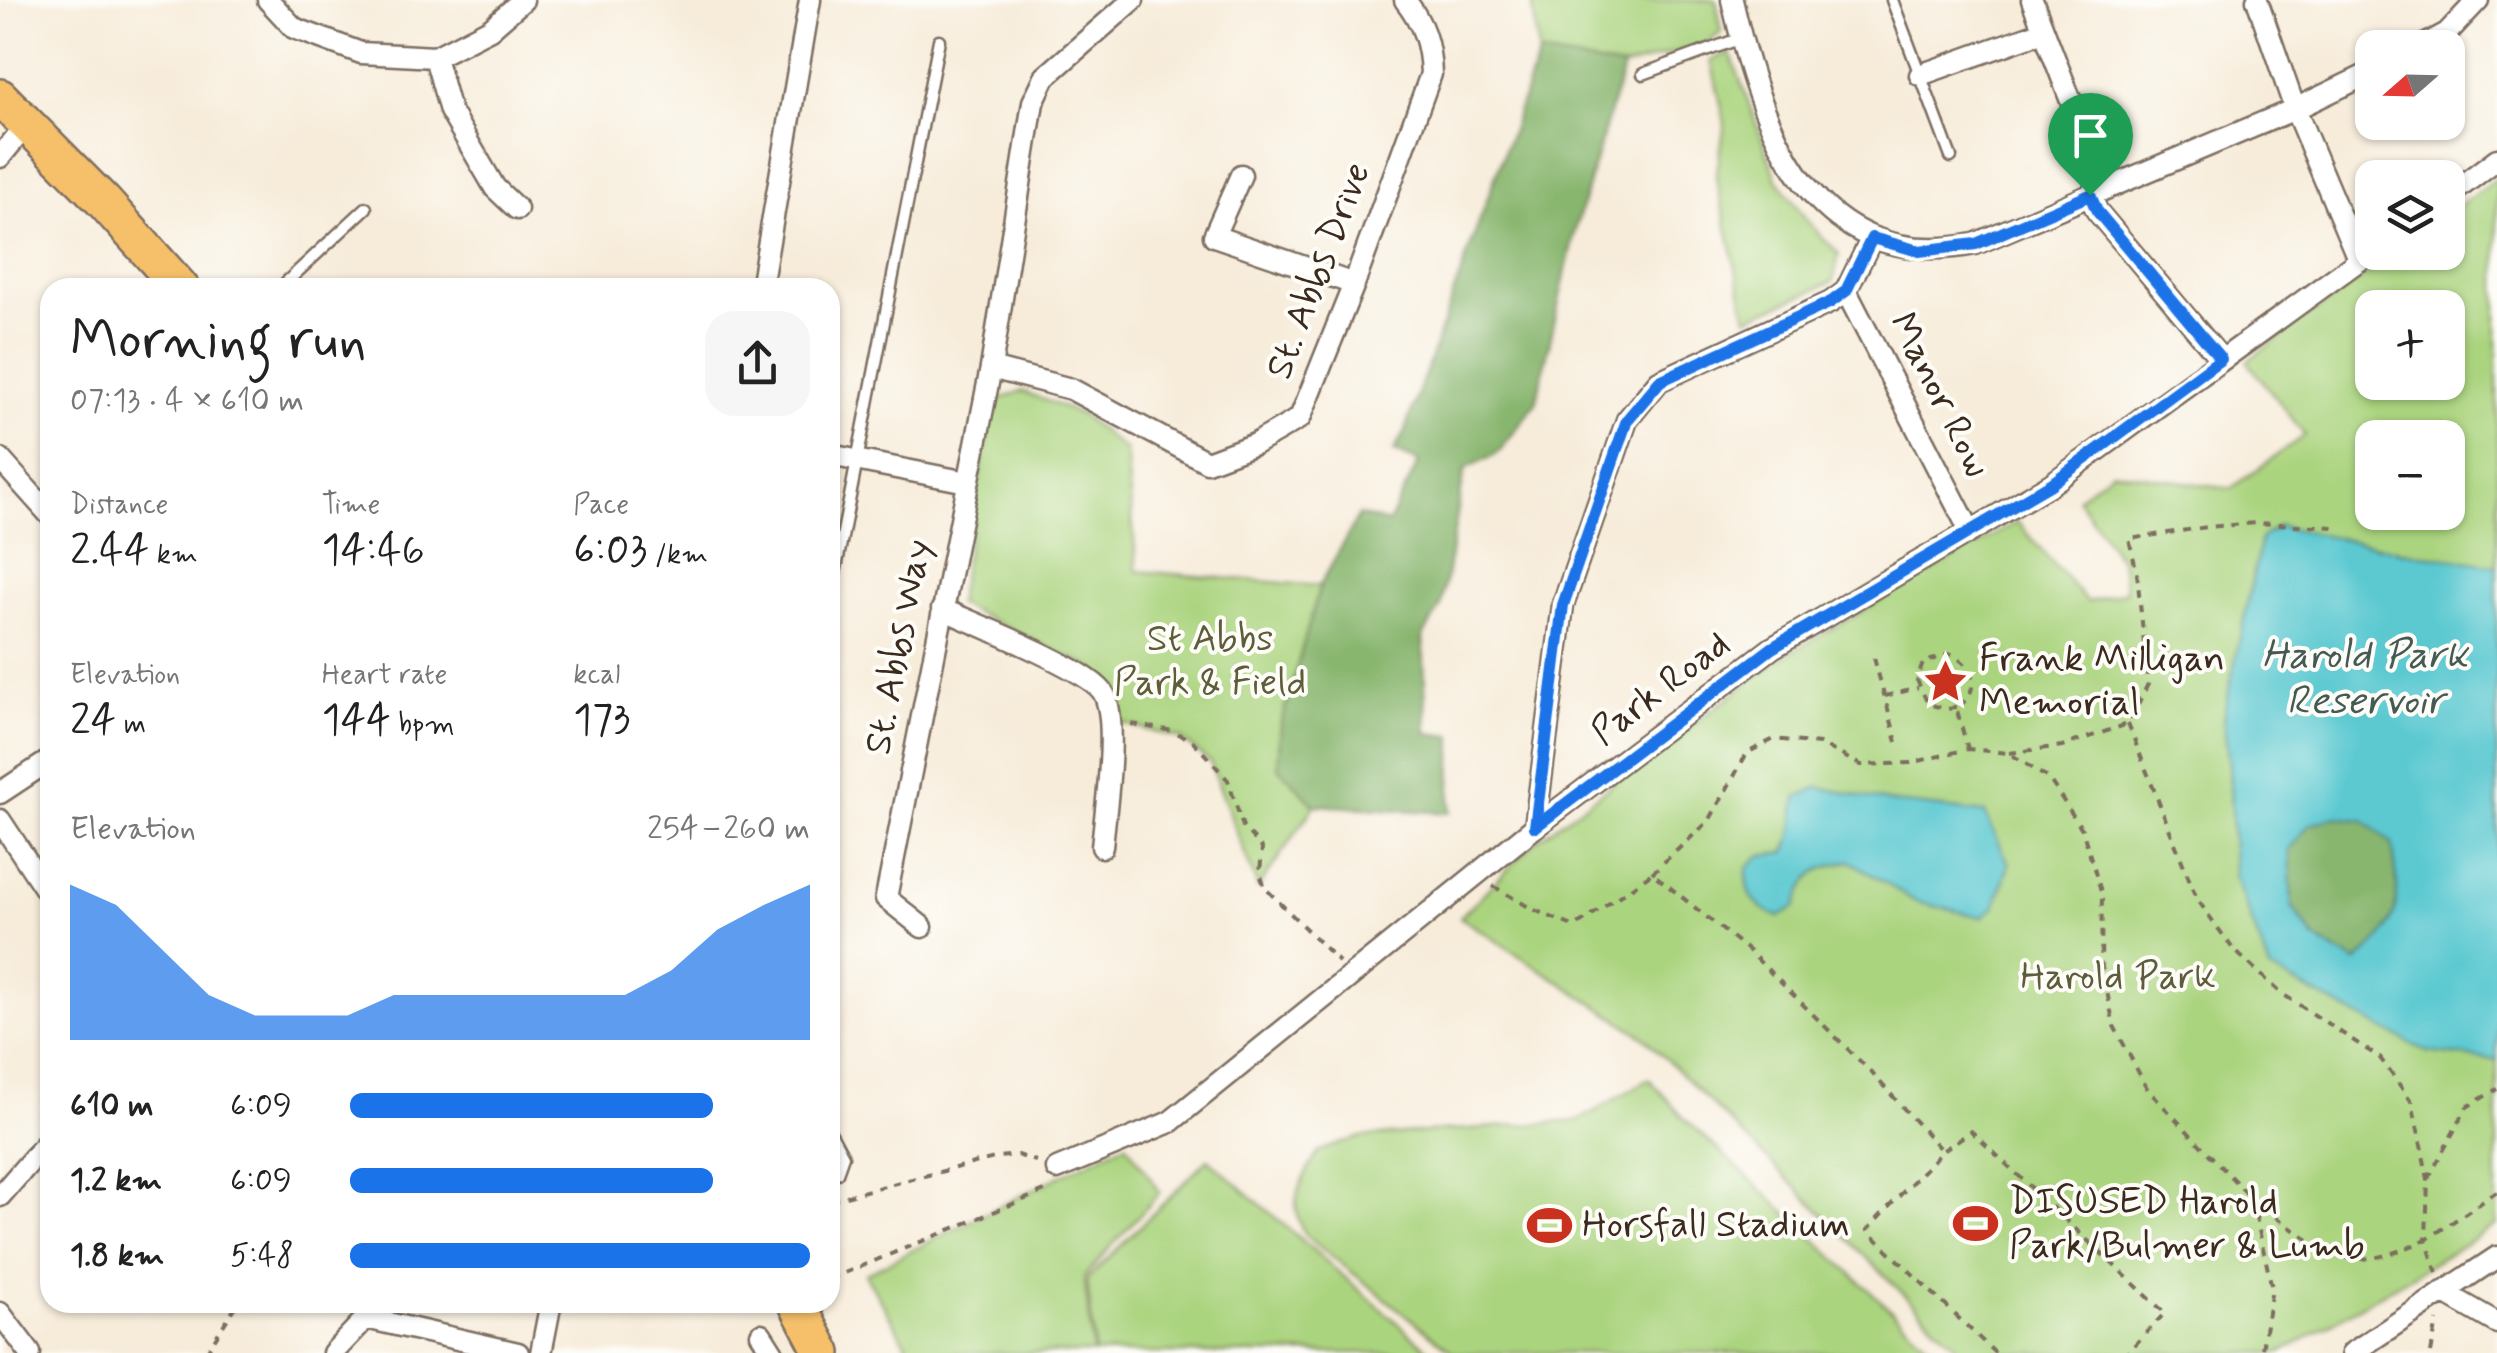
<!DOCTYPE html>
<meta charset="utf-8">
<style>
:root{--surface:#fff;--page:#f6f6f6;--text:#222;--muted:#767676;--accent:#1a73e8}
body{margin:0;font-family:Mynerve,sans-serif;background:var(--page);color:var(--text);height:100vh;display:flex;flex-direction:column;font-size:38px;white-space:nowrap}
*{box-sizing:border-box;margin:0}
p{font-size:32px;color:var(--muted)}
.icon{flex:none;width:55px;height:55px;fill:none;stroke:currentColor;stroke-width:2;stroke-linecap:round;stroke-linejoin:round}
.map{position:relative;flex:1;overflow:hidden}
.drawer{position:absolute;left:40px;top:278px;width:800px;height:1035px;display:flex;flex-direction:column;background:var(--surface);border-radius:30px;box-shadow:0 2px 8px #0004}
.drawer>*{flex:none}
.needle{width:65px;rotate:250deg}
.tools{position:absolute;left:2355px;top:30px;display:grid;gap:20px}
.tools a{display:grid;place-items:center;width:110px;height:110px;border-radius:20px;background:var(--surface);box-shadow:0 2px 8px #0004;font-size:50px}
.pin{position:absolute;display:grid;place-items:center;width:85px;height:85px;color:#fff;margin:-102px -42px;border-radius:50% 50% 50% 0;rotate:-45deg;box-shadow:0 0 10px #0007}
.pin .icon{rotate:45deg}
.round{display:grid;place-items:center;flex:none;width:105px;height:105px;border-radius:30px;background:var(--page)}
.overview{display:flex;align-items:center;justify-content:space-between;height:170px;padding:0 30px}
h1{font-size:55px;font-weight:600;line-height:75px}
.figures{display:grid;grid-template-columns:repeat(3,1fr);gap:15px;height:170px;padding:10px 30px}
.figures div{display:grid;align-content:center}
.figures b{font-size:42px;font-weight:600}
.figures small{font-size:28px;font-weight:400}
.figures p{font-size:28px}
.chart{height:280px;padding:20px 30px}
.chart p{display:flex;justify-content:space-between}
.chart svg{width:100%;height:180px;margin-top:10px;fill:var(--accent);opacity:.7}
ul{padding:0 30px;list-style:none;font-size:32px}
li{display:grid;grid-template-columns:160px 120px 1fr;align-items:center;height:75px}
li i{height:25px;border-radius:12px;background:var(--accent)}
.map>svg:first-child{display:block}
.green{fill:#abd47f;stroke:#737f4e;stroke-width:2.5;fill-rule:evenodd}
.forest{fill:#88b66e;stroke:#627046;stroke-width:2.5}
.water{fill:#5cc9d1;stroke:#4c7a78;stroke-width:2.5;fill-rule:evenodd}
.lines{fill:none;stroke-linecap:round;stroke-linejoin:round}
.lane-casing{stroke:#7d6e60;stroke-width:15}
.street-casing{stroke:#7d6e60;stroke-width:25}
.highway-casing{stroke:#7d6e60;stroke-width:40}
.path{stroke:#7d6e60;stroke-width:4;stroke-dasharray:8 8;stroke-linecap:butt}
.lane{stroke:#fff;stroke-width:10}
.street{stroke:#fff;stroke-width:20}
.highway{stroke:#f6c06b;stroke-width:35}
.route-casing{stroke:#fff;stroke-width:20}
.route{stroke:#1a73e8;stroke-width:12}
.labels{text-anchor:middle;dominant-baseline:central;stroke-width:8;stroke-linejoin:round;paint-order:stroke}
.street-label{font-size:38px;fill:#3b2a1e;stroke:#fdfcf7}
.park-label{font-size:38px;fill:#5d5d3b;stroke:#fdfcf7}
.poi-label{font-size:38px;fill:#3b2a1e;stroke:#fdfcf7;text-anchor:start}
.water-label{font-size:40px;font-style:italic;fill:#455a54;stroke:#fdfcf7}
</style>
<div class="map">
<svg width="2497" height="1353" viewBox="0 0 2497 1353">
<rect width="100%" height="100%" fill="#fdfcf7"/>
<filter id="ink" filterUnits="userSpaceOnUse"><feTurbulence type="fractalNoise" baseFrequency=".01" numOctaves="2"/><feDisplacementMap in="SourceGraphic" scale="20" xChannelSelector="R" yChannelSelector="G"/><feConvolveMatrix kernelMatrix="1 2 1 2 8 2 1 2 1" color-interpolation-filters="sRGB"/></filter>
<filter id="wash" filterUnits="userSpaceOnUse"><feTurbulence type="fractalNoise" baseFrequency=".0048" numOctaves="4" result="noise"/><feDisplacementMap in="SourceGraphic" scale="40" xChannelSelector="R" yChannelSelector="G"/><feGaussianBlur stdDeviation="2.25" result="paint"/><feColorMatrix in="noise" values="0 0 0 0 0 0 0 0 0 0 0 0 0 0 0 0 0 1.4 0 .05"/><feComposite in="paint" operator="in"/></filter>
<g filter="url(#wash)">
<rect width="100%" height="100%" fill="#f7ecda"/>
<path class="green" d="M1532 0H1716L1722 32 1707 43 1623 68 1539 54Z
M1730 53 1777 179 1808 222 1839 254 1833 282 1747 318 1716 178 1725 123 1711 60Z
M2497 178V1225L2281 1353H1963L1643 1036 1460 917 1537 840 1783 657 2017 522 2087 602 2126 591 2121 560 2077 498 2112 471 2230 489 2305 435 2247 361 2396 253 2448 252V215ZM2372 308H2448V382H2372ZM2372 438H2448V512H2372Z
M1022 391 1082 415 1126 451 1137 571 1320 586 1281 723 1278 767 1315 805 1258 888 1210 762 1181 739 1122 723 1115 694 1094 669 957 604 993 402Z
M1649 1079 1684 1118 1937 1353H1454L1305 1235C1286 1200 1301 1183 1319 1151L1361 1137 1578 1121Z
M1126 1143 1160 1192 1084 1277 1093 1353H912L865 1274Z
M1208 1159 1432 1353H1095L1087 1279Z"/>
<path class="forest" d="M1539 54 1623 68 1576 226 1536 403 1498 453 1465 469 1441 606 1423 636 1427 733 1453 736 1450 813 1315 805 1278 767 1281 723 1320 586 1359 515 1388 523 1419 462 1394 451 1404 433Z
M2333 817 2363 820 2392 842C2401 901 2403 922 2356 962L2314 938 2292 906 2288 850 2310 824Z"/>
<path class="water" d="M2278 526 2408 552 2497 566V1060L2427 1052 2270 970 2234 875 2229 765 2223 718 2261 538ZM2333 817 2363 820 2392 843C2401 901 2403 922 2356 962L2314 938 2292 906 2289 850 2310 824Z
M1818 787 1888 802 1985 813 2009 864 1995 907 1982 917 1916 902 1850 861C1816 869 1807 871 1796 906L1779 917C1753 906 1746 895 1747 867L1760 856 1785 853C1795 836 1793 817 1797 797Z"/>
</g>
<g filter="url(#ink)">
<g class="lines">
<defs>
<path id="lane" d="M1892 0 1951 157
M1643 74 1741 38
M280 288 366 208
M830 599 939 40
M830 1132 843 1156 837 1173 830 1177"/>
<path id="street" d="M268 0 294 28 361 53 435 57 490 29 523 0
M1732 0C1762 130 1812 275 1975 244L2295 109 2372 72
M2032 0 2105 189
M2257 0 2295 109 2359 261
M2419 48 2447 33 2478 0
M435 57 450 111 495 188 517 209
M1920 75 2044 31
M0 157 28 123
M1241 175 1214 236 1354 284
M2090 195 2097 211 2221 359
M2448 196 2497 159
M761 288 810 0
M1846 291 1970 531
M991 368 1071 389 1207 462 1255 444 1300 418 1354 284 1431 74C1430 44 1423 23 1405 0
M830 455 967 482
M0 459 50 515
M942 609C973 623 1092 670 1104 694 1119 723 1105 812 1102 847
M0 793 50 760
M0 820 50 896
M1535 827 1563 605 1627 420 1659 381 1831 302 1846 291 1872 238
M922 927 886 898 991 368 1033 102 1045 77 1133 0
M1057 1169 1170 1122 1535 827 1772 648 2051 484 2372 251
M0 1196 50 1139
M2443 1292 2497 1323
M0 1313 30 1353
M761 1334 773 1353
M333 1353 366 1318 518 1353
M541 1353 551 1302
M2352 1353 2497 1257"/>
<path id="highway" d="M0 97 104 202 181 288
M796 1302 823 1353"/>
</defs>
<use href="#lane" class="lane-casing"/>
<use href="#street" class="street-casing"/>
<use href="#highway" class="highway-casing"/>
<path class="path" d="M1874 658 1897 742
M1885 696 1918 688
M1956 708 1946 709 1928 704 1917 680 1923 663 1949 654C1976 664 1982 692 1956 708L1968 749
M1131 724 1173 731 1193 741 1228 780 1243 827 1262 848 1260 874 1265 888 1339 962
M2128 724 2197 899 2233 949 2281 993 2380 1058 2412 1102 2428 1179 2426 1240C2404 1249 2382 1259 2357 1259 2330 1260 2276 1217 2254 1201
M2009 753 2062 746 2128 724 2148 684 2137 573 2129 539 2207 527 2256 523 2335 527
M1652 873 1709 821 1747 753 1774 739 1820 744 1861 765 1911 763 1968 749 2009 753 2049 779 2082 829 2102 895 2101 962 2114 1026 2148 1090 2252 1199 2272 1288 2262 1349 2255 1353
M1493 886 1532 909 1575 927 1652 873 1750 952 1870 1071 1942 1151
M2428 1179 2467 1107 2497 1089
M830 1200 998 1157 1017 1155 1036 1161
M2437 1273 2426 1240 2497 1192
M830 1279 1052 1188
M206 1353 238 1302
M1995 1353 1867 1230 1942 1151 1971 1131 2165 1313 2127 1353
M2431 1353 2437 1321"/>
<use href="#lane" class="lane"/>
<use href="#street" class="street"/>
<use href="#highway" class="highway"/>
</g>
</g>
<g class="lines" filter="url(#ink)">
<defs>
<path id="route" d="M2090 195 2097 211 2221 359 2051 484 1772 648 1535 827 1563 605 1627 420 1660 381 1831 302 1846 291 1872 238 1919 251 1976 244Z"/>
</defs>
<use href="#route" class="route-casing"/>
<use href="#route" class="route"/>
</g>
<defs>
<symbol id="sight-bare" viewBox="-9 -9 18 18"><path d="M0-6L1.8-2.2L6-1.7L2.9 1.2L3.7 5.4L0 3.3L-3.7 5.4L-2.9 1.2L-6-1.7L-1.8-2.2Z" fill="#c8321e" stroke="#fdfcf7" stroke-width="2.5" paint-order="stroke"/></symbol>
<symbol id="stadium-bare" viewBox="-9 -9 18 18"><path d="M0-5a6.5 5 0 1 0 0 10a6.5 5 0 1 0 0-10ZM-3.5-1.8h7v3.6h-7Z" fill="#c8321e" stroke="#fdfcf7" stroke-width="2.5" paint-order="stroke"/></symbol>
</defs>
<g fill-rule="evenodd">
<use href="#sight-bare" x="1914" y="650" width="63" height="63"/>
<use href="#stadium-bare" x="1944" y="1192" width="63" height="63"/>
<use href="#stadium-bare" x="1518" y="1194" width="63" height="63"/>
</g>
<g class="labels">
<g class="street-label">
<text transform="translate(1319 271) rotate(-69)">St. Abbs Drive</text>
<text transform="translate(1939 395) rotate(63)">Manor Row</text>
<text transform="translate(899 647) rotate(-79)">St. Abbs Way</text>
<text transform="translate(1661 689) rotate(-37)">Park Road</text>
</g>
<g class="park-label">
<text x="1210" y="639">St Abbs<tspan x="1210" dy="44">Park &amp; Field</tspan></text>
<text x="2118" y="977">Harold Park</text>
</g>
<g class="poi-label">
<text x="1979" y="659">Frank Milligan<tspan x="1979" dy="44">Memorial</tspan></text>
<text x="2009" y="1202">DISUSED Harold<tspan x="2009" dy="44">Park/Bulmer &amp; Lumb</tspan></text>
<text x="1582" y="1225">Horsfall Stadium</text>
</g>
<g class="water-label">
<text x="2365" y="656">Harold Park<tspan x="2365" dy="46">Reservoir</tspan></text>
</g>
</g>
</svg>
<div class="tools">
<a><svg class="needle" viewBox="-14 -14 28 28"><path d="M0-13l5 13h-10z" fill="#e53935"/><path d="M0 13l5-13h-10z" fill="#767676"/></svg></a>
<a><svg class="icon" aria-label="layers" viewBox="0 0 24 24"><path d="M12 4l9 5-9 5-9-5zM3 14l9 5 9-5"/></svg></a>
<a>+</a>
<a>−</a>
</div>
<div class="pin" style="left:2090px;top:195px;background:#1e9e55"><svg class="icon" aria-label="arrive" viewBox="0 0 24 24"><path d="M6 21V4h12l-3 4 3 4H6"/></svg></div>
<section class="drawer">
<div class="overview"><div><h1>Morning run</h1><p>07:13 · 4 × 610 m</p></div><a class="round"><svg class="icon" aria-label="share" viewBox="0 0 24 24"><path d="M12 15V3M7 8l5-5 5 5M5 13v7h14v-7"/></svg></a></div>
<div class="figures">
<div><p>Distance</p><b>2.44<small> km</small></b></div>
<div><p>Time</p><b>14:46</b></div>
<div><p>Pace</p><b>6:03<small> /km</small></b></div>
</div>
<div class="figures">
<div><p>Elevation</p><b>24<small> m</small></b></div>
<div><p>Heart rate</p><b>144<small> bpm</small></b></div>
<div><p>kcal</p><b>173</b></div>
</div>
<div class="chart"><p><span>Elevation</span>254–260 m</p>
<svg viewBox="0 0 160 44" preserveAspectRatio="none"><path d="M0 44V6L10 11L20 22L30 33L40 38L50 38L60 38L70 33L80 33L90 33L100 33L110 33L120 33L130 27L140 17L150 11L160 6V44z"/></svg>
</div>
<ul>
<li><b>610 m</b>6:09<i style="width:79%"></i></li>
<li><b>1.2 km</b>6:09<i style="width:79%"></i></li>
<li><b>1.8 km</b>5:48<i style="width:100%"></i></li>
</ul>
</section>
</div>
